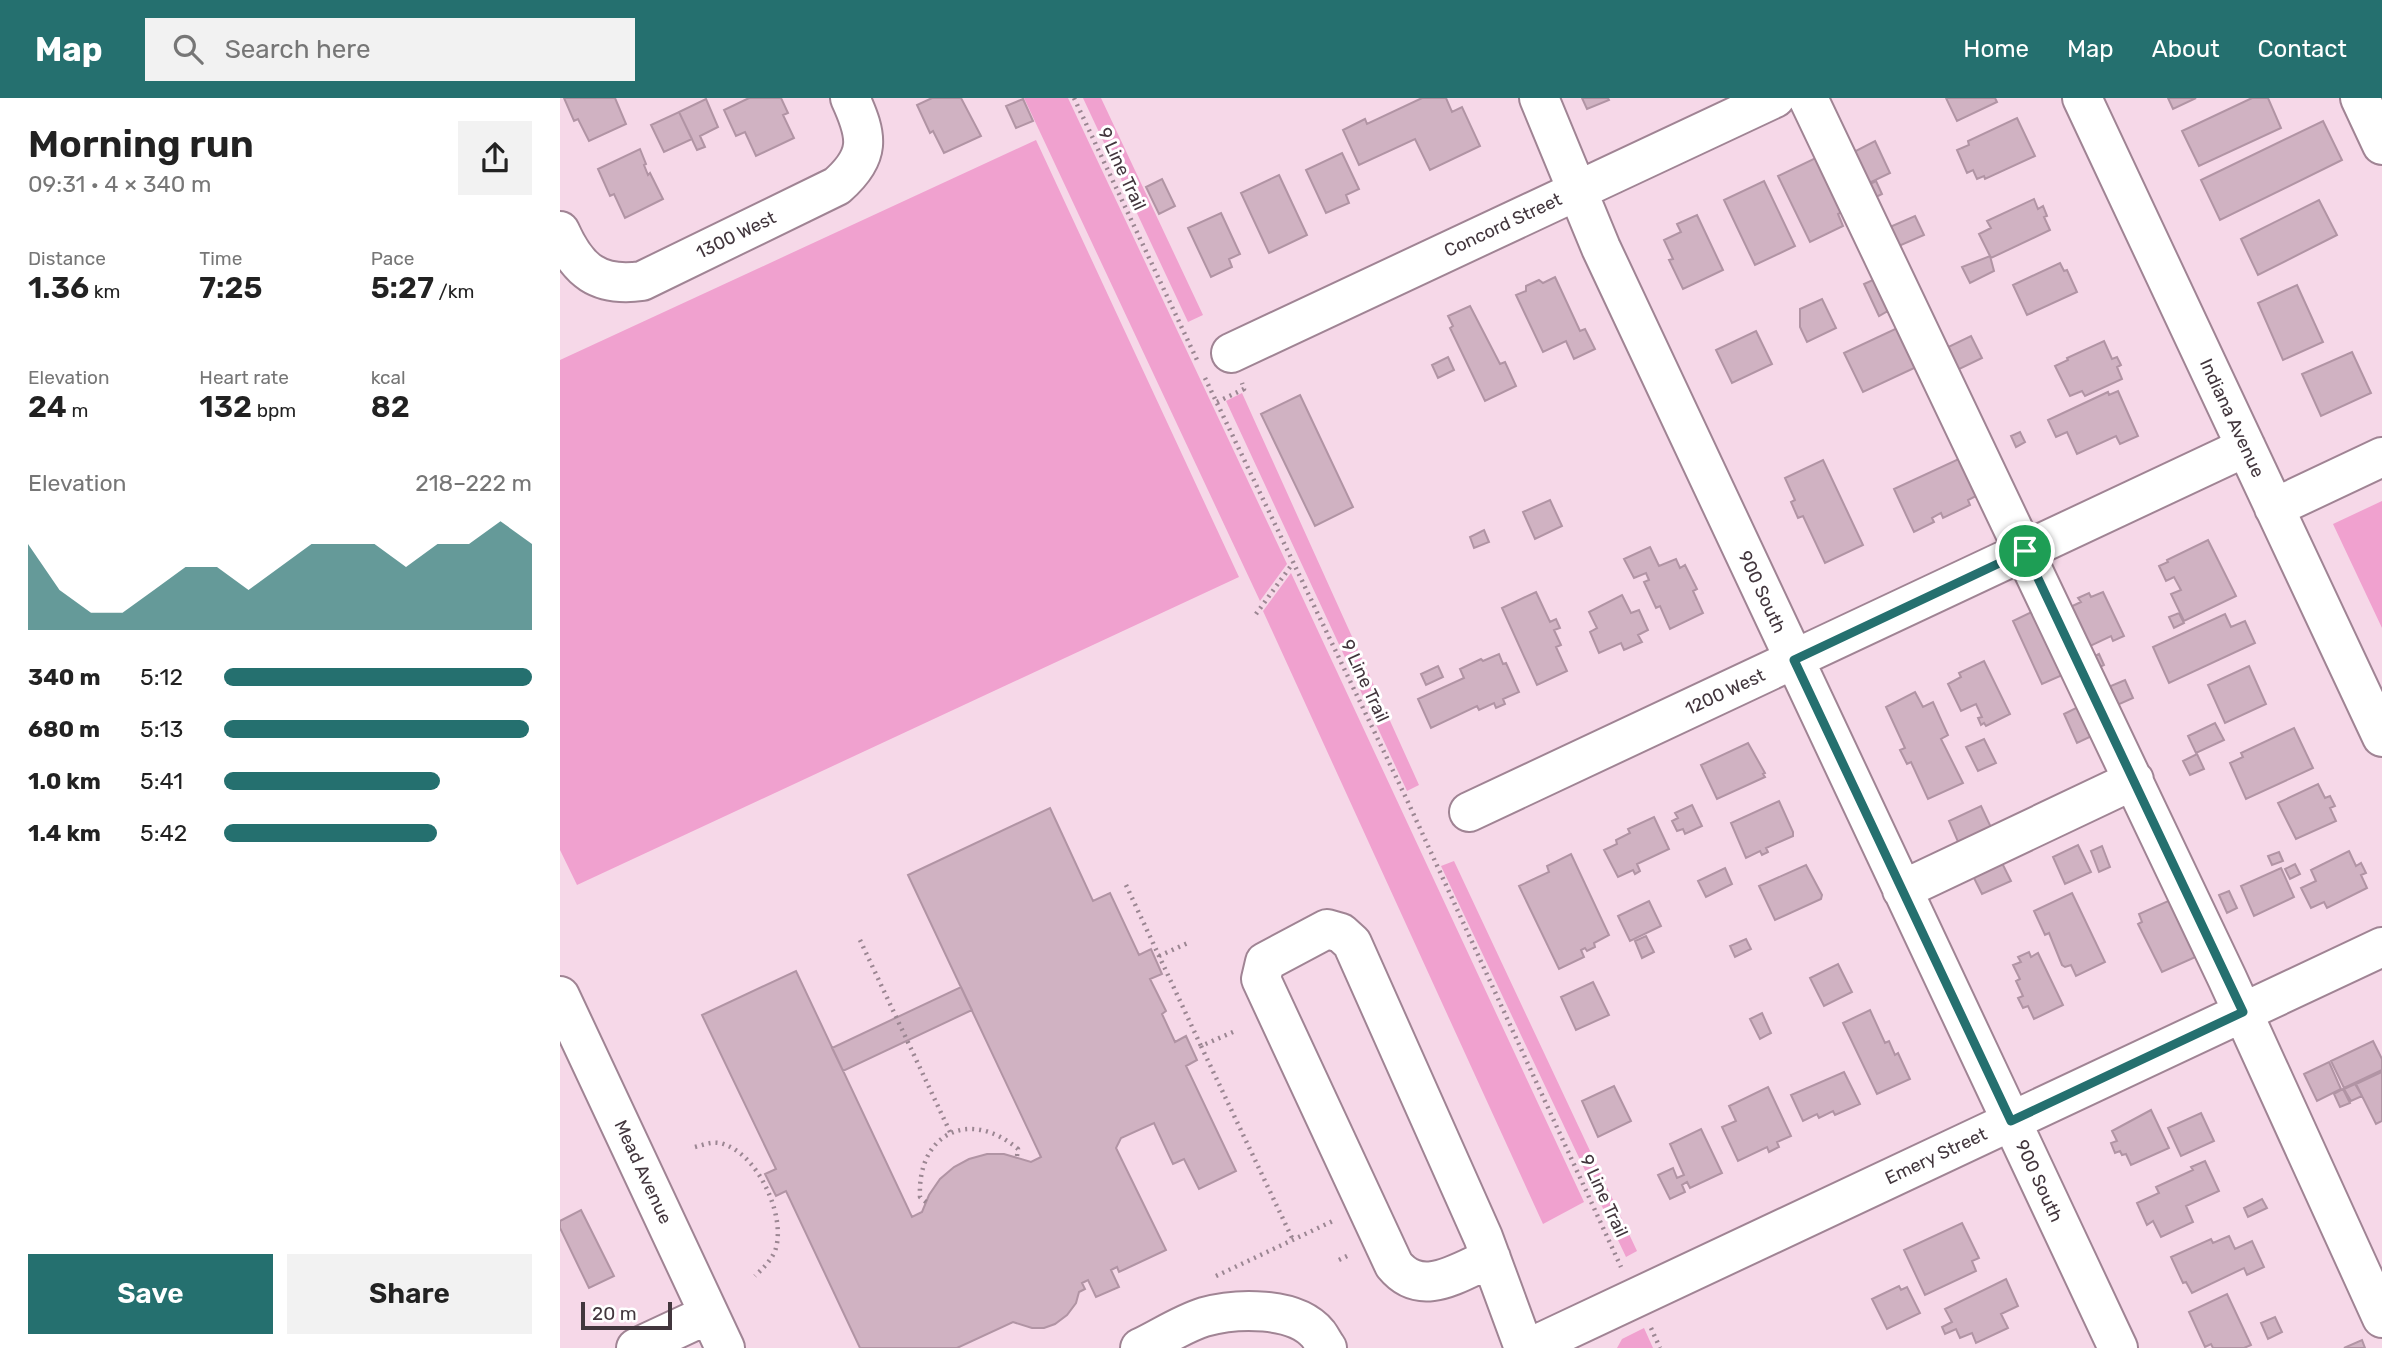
<!DOCTYPE html>
<meta charset="utf-8">
<style>
:root{--surface:#fff;--page:#f2f2f2;--text:#222;--muted:#767676;--accent:#25706f}
body{margin:0;font-family:Rubik,sans-serif;background:var(--page);color:var(--text);height:100vh;display:flex;flex-direction:column;font-size:26px;white-space:nowrap}
*{box-sizing:border-box;margin:0}
p{font-size:23px;color:var(--muted)}
.icon{flex:none;width:38px;height:38px;fill:none;stroke:currentColor;stroke-width:2;stroke-linecap:round;stroke-linejoin:round}
.map{position:relative;flex:1;overflow:hidden}
.details{display:flex;flex-direction:column;background:var(--surface);width:560px}
.details>*{flex:none}
.scale{position:absolute;left:21px;bottom:18px;width:91px;box-sizing:border-box;padding-left:7px;border:4px solid #42363d;border-top:0;font-size:19px;line-height:24px;white-space:nowrap;color:#42363d;-webkit-text-stroke:5px #fff;paint-order:stroke}
.pin{position:absolute;display:grid;place-items:center;width:60px;height:60px;color:#fff;margin:-30px;border:4px solid #fff;border-radius:50%;box-shadow:0 2px 7px #0007}
.round{display:grid;place-items:center;flex:none;width:74px;height:74px;border-radius:0px;background:var(--page)}
.summary{display:flex;align-items:center;justify-content:space-between;height:119px;padding:0 28px}
h1{font-size:38px;font-weight:600;line-height:52px}
.metrics{display:grid;grid-template-columns:repeat(3,1fr);gap:10px;height:119px;padding:7px 28px}
.metrics div{display:grid;align-content:center}
.metrics b{font-size:30px;font-weight:600}
.metrics small{font-size:19px;font-weight:400}
.metrics p{font-size:19px}
.chart{height:196px;padding:14px 28px}
.chart p{display:flex;justify-content:space-between}
.chart svg{width:100%;height:126px;margin-top:7px;fill:var(--accent);opacity:.7}
.button{display:flex;gap:14px;margin-top:auto;padding:14px 28px}
.button a{flex:1;height:80px;border-radius:0px;background:var(--accent);color:#fff;font-size:28px;font-weight:600;line-height:80px;text-align:center}
.button a+a{background:var(--page);color:var(--text)}
ul{padding:0 28px;list-style:none;font-size:23px}
li{display:grid;grid-template-columns:112px 84px 1fr;align-items:center;height:52px}
li i{height:18px;border-radius:9px;background:var(--accent)}
header{display:flex;align-items:center;gap:42px;box-sizing:border-box;height:98px;padding:0 35px;background:var(--accent);color:#fff}
header strong{font-size:33px}
nav{display:flex;gap:38px;margin-inline-start:auto;font-size:24px}
.search{width:490px;height:63px;background:var(--page);display:flex;align-items:center;gap:18px;box-sizing:border-box;padding:0 24px;border-radius:0px;color:var(--muted);font-size:26px}
main{display:flex;flex:1;min-height:0}
.map>svg:first-child{display:block}
.green{fill:#f0a1cf}
.building{fill:#d0b2c2;stroke:#b194a4;stroke-width:2}
.lines{fill:none;stroke-linecap:round;stroke-linejoin:round}
.minor-casing{stroke:#a08494;stroke-width:42}
.path{stroke:#9b8692;stroke-width:4.5;stroke-dasharray:2 5;stroke-linecap:butt}
.minor{stroke:#fff;stroke-width:38}
.route-casing{stroke:#fff;stroke-width:14}
.route{stroke:#25706f;stroke-width:9}
.labels{text-anchor:middle;dominant-baseline:central;stroke-width:6;stroke-linejoin:round;paint-order:stroke}
.street-label{font-size:18px;fill:#42363d;stroke:#fff}
</style>
<header>
<strong>Map</strong>
<div class="search"><svg class="icon" aria-label="search" viewBox="0 0 24 24"><circle cx="10" cy="10" r="6"/><path d="M15 15l6 6"/></svg>Search here</div>
<nav><a>Home</a><a>Map</a><a>About</a><a>Contact</a></nav>
</header>
<main>
<section class="details">
<div class="summary"><div><h1>Morning run</h1><p>09:31 · 4 × 340 m</p></div><a class="round"><svg class="icon" aria-label="share" viewBox="0 0 24 24"><path d="M12 15V3M7 8l5-5 5 5M5 13v7h14v-7"/></svg></a></div>
<div class="metrics">
<div><p>Distance</p><b>1.36<small> km</small></b></div>
<div><p>Time</p><b>7:25</b></div>
<div><p>Pace</p><b>5:27<small> /km</small></b></div>
</div>
<div class="metrics">
<div><p>Elevation</p><b>24<small> m</small></b></div>
<div><p>Heart rate</p><b>132<small> bpm</small></b></div>
<div><p>kcal</p><b>82</b></div>
</div>
<div class="chart"><p><span>Elevation</span>218–222 m</p>
<svg viewBox="0 0 160 44" preserveAspectRatio="none"><path d="M0 44V14L10 30L20 38L30 38L40 30L50 22L60 22L70 30L80 22L90 14L100 14L110 14L120 22L130 14L140 14L150 6L160 14V44z"/></svg>
</div>
<ul>
<li><b>340 m</b>5:12<i style="width:100%"></i></li>
<li><b>680 m</b>5:13<i style="width:99%"></i></li>
<li><b>1.0 km</b>5:41<i style="width:70%"></i></li>
<li><b>1.4 km</b>5:42<i style="width:69%"></i></li>
</ul>
<div class="button"><a>Save</a><a>Share</a></div>
</section>
<div class="map">
<svg width="1822" height="1250" viewBox="0 0 1822 1250">
<rect width="100%" height="100%" fill="#f6d8e8"/>
<path class="green" d="M464 0H508L727 466 700 503Z
M523 0H541L643 217 628 224Z
M476 42 679 479 17 787 0 752V262Z
M682 295 859 687 847 693 666 303Z
M1822 403V530L1773 426Z
M731 475 1024 1104 983 1126 703 513Z
M894 763 1077 1153 1066 1159 881 768Z
M1084 1230 1093 1250H1057L1062 1241Z"/>
<path class="building" d="M4 0H55L66 26 29 43 18 21 14 23Z
M189 0H221L228 15 223 17 234 40 196 58 185 34 176 38 164 12Z
M372 0H401L421 38 384 55 373 33 370 35 357 7Z
M862 0H886L892 14 902 9 920 48 870 72 855 41 799 67 783 32 805 21 807 26Z
M1022 0H1048L1049 2 1027 11Z
M1386 0H1435L1437 4 1397 23Z
M1608 0H1636L1613 11Z
M1692 0H1708L1721 30 1639 68 1622 33Z
M146 1 158 29 140 38 145 49 137 52 119 14Z
M463 1 473 23 456 30 446 8Z
M119 14 132 41 104 54 91 27Z
M1457 20 1475 58 1425 81 1424 78 1417 81 1413 72 1407 75 1397 52 1409 47 1408 43Z
M1763 23 1782 62 1660 122 1641 82Z
M1315 43 1330 75 1303 88 1288 57Z
M80 51 86 66 84 67 88 77 90 75 103 101 65 120 54 96 50 98 38 71Z
M782 55 799 91 786 97 789 105 766 115 746 72Z
M1264 56 1290 110 1278 116 1283 128 1250 144 1218 78Z
M719 77 747 137 709 155 681 95Z
M602 81 615 108 599 116 586 89Z
M1204 83 1235 148 1195 167 1164 102Z
M1316 83 1322 96 1310 102 1304 89Z
M1474 101 1478 111 1483 108 1487 118 1484 119 1490 132 1431 160 1419 136 1431 130 1427 123Z
M1759 102 1777 137 1698 177 1681 141Z
M661 115 680 156 669 161 672 169 651 179 628 130Z
M1137 117 1163 172 1123 191 1109 162 1113 161 1104 142 1121 134 1117 126Z
M1355 118 1364 137 1332 151 1323 132Z
M1430 158 1434 173 1410 185 1402 169Z
M1500 165 1504 173 1507 172 1517 194 1467 217 1453 187Z
M1324 177 1343 219 1333 224 1328 213 1319 218 1304 186Z
M995 179 1020 233 1025 231 1035 251 1014 261 1006 243 983 254 956 197 966 193V188L979 182 983 185Z
M1737 187 1763 244 1723 262 1698 205Z
M1262 201 1276 230 1247 244 1240 229V211Z
M910 208 940 266 945 264 956 288 925 303 890 230 893 228 888 218Z
M1348 225 1367 264 1303 294 1284 255Z
M1196 233 1212 266 1172 285 1156 252Z
M1411 238 1422 260 1391 275 1380 253Z
M1544 243 1552 261 1557 259 1561 267 1557 269 1562 281 1525 298 1522 293 1510 298 1495 268 1508 262 1507 260Z
M1792 254 1811 295 1761 318 1742 276Z
M888 259 894 272 878 280 872 267Z
M1558 293 1578 338 1560 346 1556 338 1517 356 1507 334 1496 339 1488 322 1548 294 1549 297Z
M740 297 793 409 755 428 701 316Z
M1460 334 1465 344 1456 349 1451 338Z
M1403 359 1420 396 1408 402 1410 407 1383 420 1381 415 1372 420 1374 424 1354 434 1334 391Z
M1263 362 1303 447 1265 465 1243 418 1238 420 1231 404 1235 402 1225 380Z
M990 402 1002 428 975 441 963 414Z
M924 432 929 444 914 450 910 439Z
M1648 442 1676 498 1624 523 1611 496 1621 492 1614 479 1606 483 1599 468 1608 464 1607 462Z
M1090 449 1099 468 1116 461 1120 470 1125 467 1137 491 1133 493 1143 515 1110 531 1100 508 1096 510 1084 484 1089 482 1086 475 1074 480 1064 461Z
M976 494 990 524 996 521 1000 530 994 532 1001 547 996 549 1007 573 977 587 942 510Z
M1543 494 1564 538 1553 543 1551 538 1526 550 1508 510 1521 504 1518 500 1529 495 1531 499Z
M1062 497 1071 515 1079 512 1088 532 1078 537 1082 544 1064 552 1061 545 1039 555 1030 534 1037 530 1029 514Z
M1480 510 1507 575 1482 586 1453 523Z
M1619 515 1624 525 1614 530 1609 519Z
M1665 516 1671 529 1685 523 1695 545 1609 585 1593 549Z
M939 556 943 566 946 565 959 594 943 601 945 606 936 610 934 605 919 612 917 608 871 630 858 601 904 580 900 571 921 561 923 563Z
M1539 556 1544 567 1531 573 1526 563Z
M1424 563 1450 616 1426 628 1424 625 1421 627 1418 620 1422 619 1416 606 1401 613 1388 586 1401 579 1399 575Z
M878 568 883 579 866 587 861 576Z
M1689 568 1706 606 1665 625 1648 587Z
M1565 582 1573 600 1555 608 1546 590Z
M1355 594 1363 609 1373 604 1388 637 1381 641 1403 685 1368 701 1351 664 1347 666 1340 652 1345 650 1326 609Z
M1522 607 1536 636 1517 645 1504 616Z
M1655 625 1664 642 1636 655 1628 638Z
M1734 630 1753 670 1686 701 1670 665 1683 659 1681 655Z
M1424 641 1436 665 1418 673 1406 649Z
M1188 645 1205 675 1203 676 1205 679 1157 701 1141 667Z
M1637 656 1644 671 1630 677 1623 663Z
M1758 686 1765 700 1770 698 1775 708 1770 710 1776 723 1736 741 1718 705Z
M1219 703 1233 734V738L1206 750 1208 754 1202 757 1200 753 1186 760 1171 725Z
M1132 707 1142 728 1125 736 1123 731 1117 733 1112 723 1118 720 1115 715Z
M1421 708 1435 738 1402 753 1389 723Z
M490 710 533 803 550 795 579 857 591 851 602 876 590 881 606 913 602 916 615 944 626 938 637 962 626 968 676 1073 639 1091 624 1061 613 1066 594 1025 561 1040 556 1050 606 1152 559 1174 557 1169 551 1172 559 1189 536 1199 528 1182 522 1185 525 1191 519 1194 516 1205 507 1217 495 1226 484 1230H472L453 1224 397 1250H300L226 1093 216 1098 205 1076 216 1071 142 917 236 873 352 1119 362 1114 369 1097 380 1081 394 1069 409 1061 427 1056H444L471 1064 481 1059 348 777Z
M1094 719 1109 751 1077 766 1080 773 1075 776 1073 772 1058 779 1044 752 1057 746 1056 742 1070 735 1068 731Z
M1518 747 1531 774 1505 786 1493 759Z
M1542 748 1550 769 1539 774 1531 753Z
M1789 753 1796 768 1801 765 1806 775 1801 777 1807 790 1767 810 1764 804 1751 810 1741 790 1756 783 1751 772Z
M1719 754 1723 763 1712 767 1708 758Z
M1011 756 1049 837 1034 845 1035 849 1027 853 1025 850 1021 852 1024 859 999 871 959 788 989 774 987 768Z
M1442 765 1451 783 1422 796 1413 778Z
M1735 766 1740 776 1730 781 1725 771Z
M1246 767 1262 797 1261 801 1215 822 1199 788Z
M1165 770 1172 786 1146 799 1138 783Z
M1721 770 1734 799 1694 818 1681 788Z
M1669 793 1677 810 1667 815 1659 797Z
M1512 795 1545 864 1516 878 1511 867 1505 869 1502 867 1489 835 1485 837 1474 813Z
M1615 800 1640 857 1602 874 1578 826 1582 824 1579 816Z
M1089 803 1101 828 1070 843 1058 818Z
M1086 838 1094 854 1082 860 1075 843Z
M1186 841 1191 851 1175 859 1170 848Z
M1469 854 1471 859 1478 855 1503 907 1474 921 1468 908 1463 910 1458 900 1463 898 1456 883 1460 881 1453 867 1461 864 1458 859Z
M1278 866 1292 894 1264 908 1250 880Z
M1033 884 1049 917 1016 932 1001 899Z
M401 889 412 912 283 973 272 950Z
M1310 912 1325 945 1329 943 1335 957 1338 955 1350 981 1317 996 1283 925Z
M1202 915 1211 935 1200 941 1190 921Z
M1813 943 1822 961V972L1784 990 1771 963Z
M1769 964 1781 991 1757 1003 1744 976Z
M1284 974 1300 1006 1275 1017 1273 1013 1259 1020 1257 1016 1243 1023 1231 997Z
M1822 974V1023L1816 1026 1796 986Z
M1795 986 1802 998 1791 1003 1784 991Z
M1054 988 1071 1023 1038 1039 1022 1003Z
M1208 989 1231 1038 1217 1044 1219 1049 1209 1054 1207 1049 1178 1063 1162 1029 1176 1023 1169 1008Z
M1783 991 1790 1005 1780 1009 1774 996Z
M1591 1012 1609 1050 1571 1067 1566 1056 1562 1057 1560 1053 1555 1055 1551 1045 1557 1043 1552 1033Z
M1641 1015 1654 1043 1621 1058 1608 1030Z
M1141 1031 1162 1075 1130 1090 1127 1084 1122 1087 1125 1094 1110 1101 1098 1077 1113 1070 1117 1080 1124 1077 1110 1046Z
M1645 1063 1659 1093 1626 1108 1633 1124 1601 1139 1593 1123 1587 1127 1577 1105 1599 1095 1596 1089 1633 1072 1631 1069Z
M1702 1101 1707 1110 1688 1119 1684 1110Z
M21 1112 54 1178 29 1190 0 1130V1123Z
M1402 1125 1419 1160 1412 1163 1416 1173 1365 1197 1344 1152Z
M1669 1138 1675 1151 1692 1143 1704 1169 1687 1177 1684 1170 1632 1195 1626 1184 1623 1185 1611 1159 1651 1141 1653 1145Z
M1446 1181 1458 1208 1441 1216 1448 1230 1416 1245 1412 1235 1400 1240 1396 1231 1385 1236 1382 1229 1392 1224 1385 1211Z
M1339 1188 1341 1192 1347 1189 1360 1215 1327 1231 1312 1201Z
M1667 1196 1691 1247 1684 1250H1653L1651 1246 1645 1249 1629 1214Z
M1715 1219 1722 1234 1708 1241 1701 1225Z
M1802 1242 1805 1250H1784Z"/>
<g class="lines">
<defs>
<path id="minor" d="M979 0 1041 150 1558 1250
M1248 0 1667 880 1822 1220
M1522 0 1822 639
M1800 0 1822 47
M0 133C18 173 38 189 82 183L277 88C311 58 308 39 290 0
M671 255 1215 0
M1714 410 1822 359
M909 714 1686 349
M1342 792 1574 682
M0 898 165 1250
M931 1160C898 1174 862 1201 834 1167L701 881 705 864 767 831 781 835 792 845 923 1139 964 1250
M76 1250 149 1216
M580 1250C601 1240 622 1226 644 1219 676 1210 735 1208 758 1236 761 1240 764 1246 767 1250
M969 1250 1822 849"/>
</defs>
<use href="#minor" class="minor-casing"/>
<path class="path" d="M514 0 637 262
M645 280 847 702 1061 1169
M657 304 684 291 682 285
M696 516 733 465
M566 787 641 948
M300 842 391 1036
M599 858 630 844
M673 934 641 948 733 1142
M135 1049C146 1046 155 1042 166 1047 199 1059 227 1120 215 1153 210 1164 203 1170 195 1178
M366 1104 360 1099C357 1035 410 1010 458 1051L457 1058
M779 1162 791 1156
M656 1178 775 1122
M1091 1230 1100 1250"/>
<use href="#minor" class="minor"/>
</g>
<g class="lines">
<defs>
<path id="route" d="M1465 453 1683 914 1451 1023 1234 562Z"/>
</defs>
<use href="#route" class="route-casing"/>
<use href="#route" class="route"/>
</g>
<g class="labels">
<g class="street-label">
<text transform="translate(562 71) rotate(65)">9 Line Trail</text>
<text transform="translate(943 127) rotate(-25)">Concord Street</text>
<text transform="translate(176 137) rotate(-26)">1300 West</text>
<text transform="translate(1672 320) rotate(65)">Indiana Avenue</text>
<text transform="translate(1202 494) rotate(65)">900 South</text>
<text transform="translate(805 583) rotate(65)">9 Line Trail</text>
<text transform="translate(1165 594) rotate(-25)">1200 West</text>
<text transform="translate(1376 1058) rotate(-25)">Emery Street</text>
<text transform="translate(83 1074) rotate(65)">Mead Avenue</text>
<text transform="translate(1479 1083) rotate(65)">900 South</text>
<text transform="translate(1044 1098) rotate(65)">9 Line Trail</text>
</g>
</g>
</svg>
<div class="scale">20 m</div>
<div class="pin" style="left:1465px;top:453px;background:#1e9e55"><svg class="icon" aria-label="arrive" viewBox="0 0 24 24"><path d="M6 21V4h12l-3 4 3 4H6"/></svg></div>
</div>
</main>
